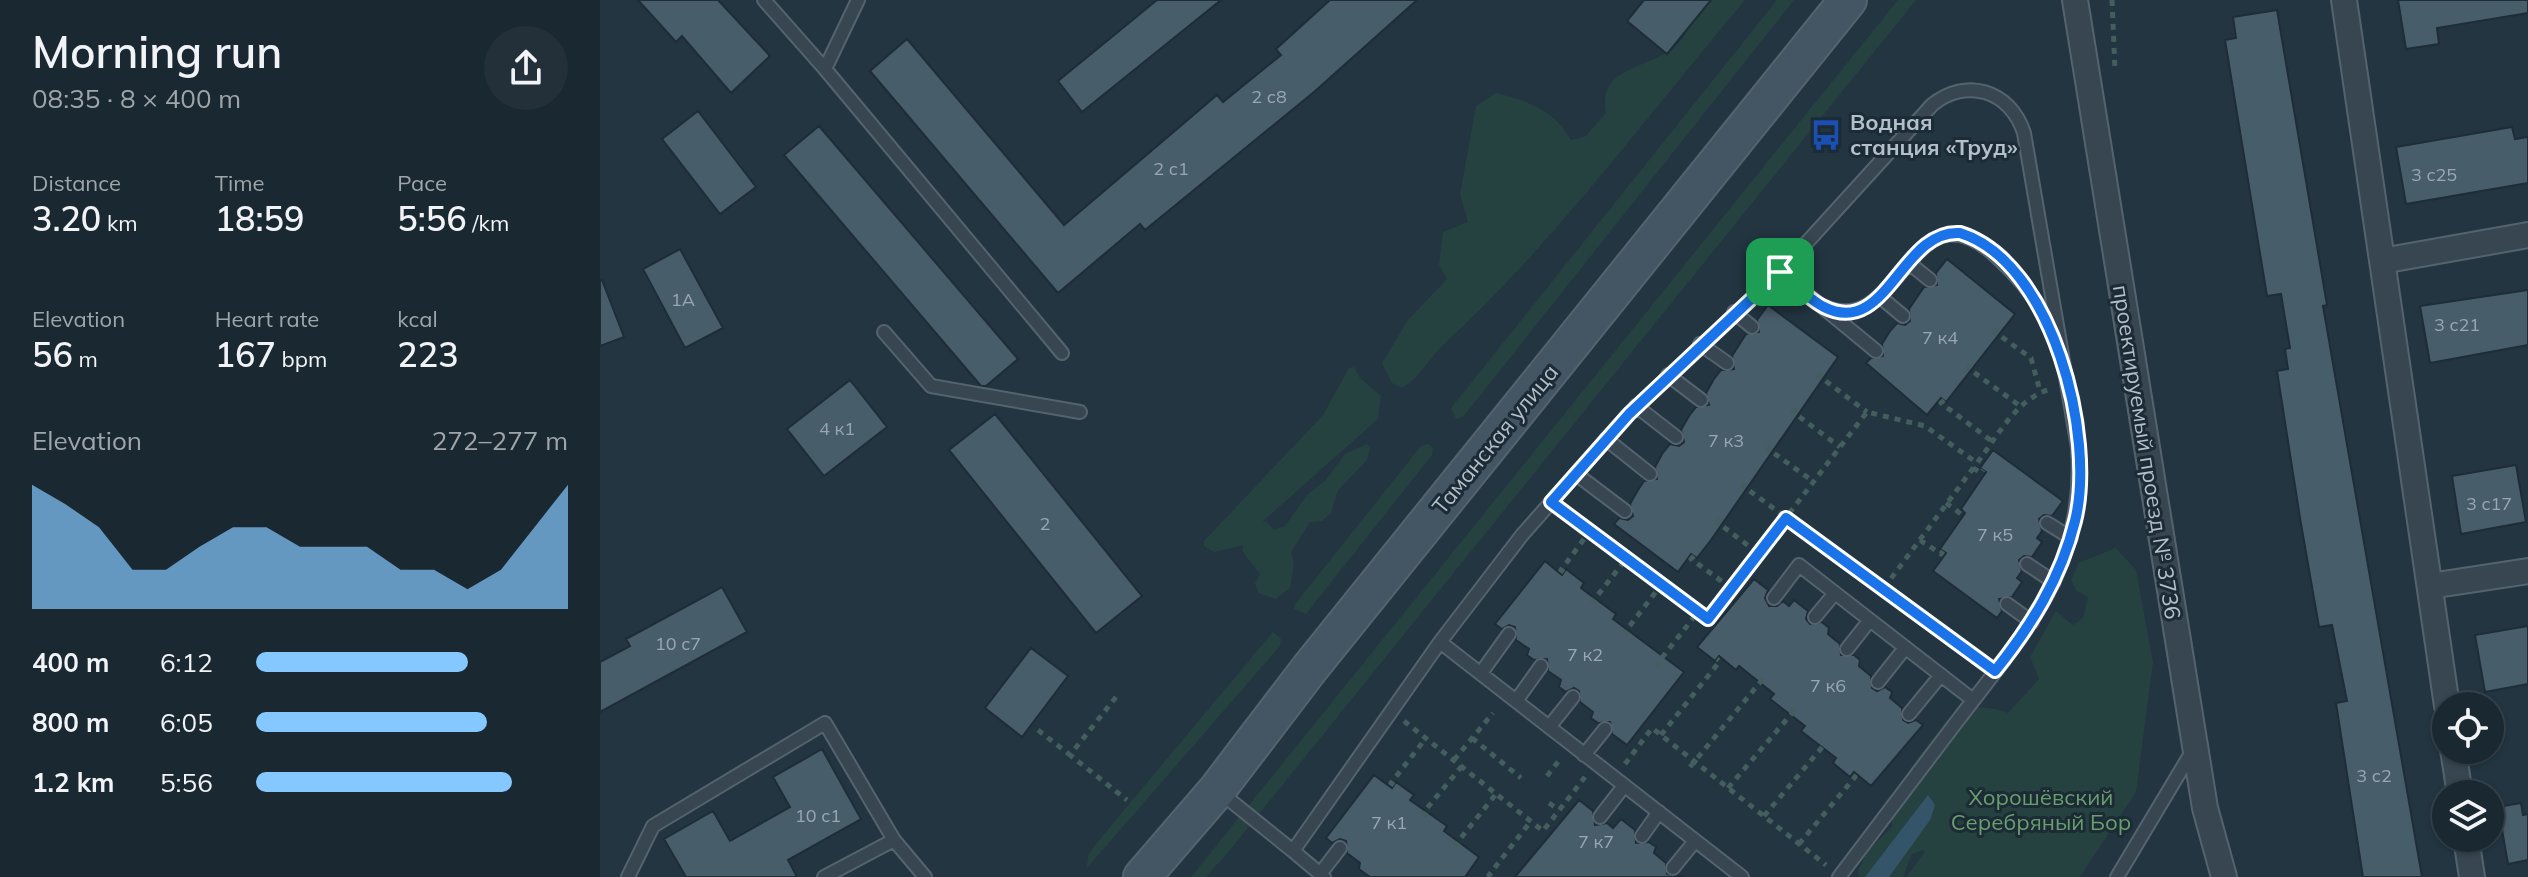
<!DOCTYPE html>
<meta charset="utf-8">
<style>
:root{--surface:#1a2831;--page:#233039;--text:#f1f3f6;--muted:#9fa6ab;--line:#38444d;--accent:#85c8ff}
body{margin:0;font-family:Mulish,sans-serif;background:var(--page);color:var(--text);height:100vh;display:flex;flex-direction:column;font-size:30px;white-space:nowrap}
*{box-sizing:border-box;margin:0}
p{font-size:26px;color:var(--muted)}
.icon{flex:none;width:44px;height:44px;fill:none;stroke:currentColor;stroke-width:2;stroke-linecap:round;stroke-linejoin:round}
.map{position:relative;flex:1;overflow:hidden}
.side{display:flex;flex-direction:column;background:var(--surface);width:600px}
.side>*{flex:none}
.tools{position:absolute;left:1832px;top:692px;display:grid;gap:16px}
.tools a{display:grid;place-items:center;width:72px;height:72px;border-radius:50%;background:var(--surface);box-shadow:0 2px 6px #0004,0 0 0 2px var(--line);font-size:40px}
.pin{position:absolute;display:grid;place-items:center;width:68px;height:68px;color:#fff;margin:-34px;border-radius:16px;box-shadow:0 4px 12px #0006}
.round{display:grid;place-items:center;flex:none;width:84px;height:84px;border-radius:42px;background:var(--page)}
.headline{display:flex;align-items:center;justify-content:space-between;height:136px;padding:0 32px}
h1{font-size:44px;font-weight:600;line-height:60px}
.figures{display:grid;grid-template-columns:repeat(3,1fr);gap:12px;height:136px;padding:8px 32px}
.figures div{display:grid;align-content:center}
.figures b{font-size:34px;font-weight:600}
.figures small{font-size:22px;font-weight:400}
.figures p{font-size:22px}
.chart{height:224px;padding:16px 32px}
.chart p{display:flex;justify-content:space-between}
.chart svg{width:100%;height:144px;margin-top:8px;fill:var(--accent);opacity:.7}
ul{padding:0 32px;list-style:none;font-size:26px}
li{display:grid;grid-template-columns:128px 96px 1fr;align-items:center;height:60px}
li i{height:20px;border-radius:10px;background:var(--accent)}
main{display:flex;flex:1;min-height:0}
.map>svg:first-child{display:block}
.green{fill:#254241}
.water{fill:#345469}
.building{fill:#485d6a;stroke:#1e2d38;stroke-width:2}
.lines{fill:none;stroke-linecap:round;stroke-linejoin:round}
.lane-casing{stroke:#55636e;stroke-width:16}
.street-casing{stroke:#55636e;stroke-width:28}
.secondary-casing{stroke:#55636e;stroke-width:40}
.path{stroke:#435e5d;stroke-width:5;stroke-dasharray:6 6;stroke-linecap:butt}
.lane{stroke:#374651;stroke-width:12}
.street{stroke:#374651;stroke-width:24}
.secondary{stroke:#445664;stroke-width:36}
.route-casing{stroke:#fff;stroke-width:16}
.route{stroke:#1a73e8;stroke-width:10}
.labels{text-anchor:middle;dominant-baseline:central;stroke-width:6;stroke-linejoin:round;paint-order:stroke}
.number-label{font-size:18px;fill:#98a7b3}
.poi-label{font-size:22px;font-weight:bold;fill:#b3c0cb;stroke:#1c2b36;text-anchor:start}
.street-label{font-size:22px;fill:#b3c0cb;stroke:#1c2b36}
.park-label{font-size:22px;fill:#689f6c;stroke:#1c2b36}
</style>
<main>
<section class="side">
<div class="headline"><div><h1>Morning run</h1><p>08:35 · 8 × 400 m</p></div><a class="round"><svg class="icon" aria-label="share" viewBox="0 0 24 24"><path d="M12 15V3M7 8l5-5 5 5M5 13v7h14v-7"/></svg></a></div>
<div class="figures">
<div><p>Distance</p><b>3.20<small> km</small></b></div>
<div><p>Time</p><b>18:59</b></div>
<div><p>Pace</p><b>5:56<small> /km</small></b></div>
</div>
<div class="figures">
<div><p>Elevation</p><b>56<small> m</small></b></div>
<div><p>Heart rate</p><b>167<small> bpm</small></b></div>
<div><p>kcal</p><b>223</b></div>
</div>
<div class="chart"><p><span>Elevation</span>272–277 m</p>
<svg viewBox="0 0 160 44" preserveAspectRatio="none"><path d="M0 44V6L10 12L20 19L30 32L40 32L50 25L60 19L70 19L80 25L90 25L100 25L110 32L120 32L130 38L140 32L150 19L160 6V44z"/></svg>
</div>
<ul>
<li><b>400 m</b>6:12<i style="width:68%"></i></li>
<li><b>800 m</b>6:05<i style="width:74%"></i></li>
<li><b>1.2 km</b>5:56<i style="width:82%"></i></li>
</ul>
</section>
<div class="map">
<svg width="1928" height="877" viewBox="0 0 1928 877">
<rect width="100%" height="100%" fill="#223541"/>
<path class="green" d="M1101 0H1145C1048 115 954 243 844 344 829 358 820 378 802 388L792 383 782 363 808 320 847 279 839 265 843 232 868 222 860 194 876 106 896 93C928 101 954 110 971 140L986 136 1006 113C996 62 1059 70 1081 40 1090 29 1095 13 1101 0Z
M1177 0H1194L863 417 856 419 851 408Z
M1298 0H1316L630 850 606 877H591Z
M754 367 760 378 781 396 778 419 662 522 666 521 674 530 685 526 708 494 725 481 745 454 767 444 770 448 767 460 738 490 731 513 722 521 710 522 691 552 694 564 690 588 676 599 658 593 655 583 660 574 642 551 643 545 614 552 604 546V541L723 415 749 368Z
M828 444 833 447 832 455 706 614 694 609 696 603 821 446Z
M1516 548 1536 570 1553 662 1536 792 1480 877H1306L1325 852 1323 850 1312 854 1303 877H1260L1258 871 1268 850 1292 827C1291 781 1321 757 1346 721 1361 704 1388 705 1408 713L1439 679 1430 657 1456 611 1473 625 1483 618 1488 597 1477 591 1471 581 1478 563Z
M673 632 681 639 680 646 487 868 488 855 504 834Z"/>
<path class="water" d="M1328 795 1335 805 1330 820 1289 877H1265Z"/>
<path class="building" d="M38 0H118L170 56 131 93 82 36 76 42Z
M557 0H621L482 112 458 81Z
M730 0H817L714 92 545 230 540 224 458 293 270 71 307 39 464 225 617 95 623 102 681 55 676 49Z
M1044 0H1111L1067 54 1027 21Z
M1798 0H1928V13L1837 28 1839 44 1806 49Z
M1677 10 1727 305 1723 306 1822 877H1763L1736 703 1747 701 1732 625 1719 627 1700 518 1677 371 1688 369 1685 349 1690 348 1681 294 1667 296 1625 40 1636 38 1633 17Z
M98 111 156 187 120 214 62 139Z
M219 126 418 359 386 386H381L184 155Z
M1912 127 1915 139 1928 137V183L1806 204 1796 147Z
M80 249 123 328 85 348 43 269Z
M1347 259 1415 314 1346 402 1341 398 1327 415 1266 363 1271 358 1283 356 1282 344 1290 331 1297 323 1305 325 1310 321 1309 309 1324 287 1337 285 1336 273Z
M2 280 24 337 0 346V281Z
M1928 290V345L1830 363 1820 306Z
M1168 305 1238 357 1111 540 1097 558 1091 554 1078 572 1014 524 1019 518 1028 520 1033 516 1030 504 1038 490 1044 481 1057 479 1055 467 1062 454 1070 444 1079 446 1084 442 1081 430 1089 416 1096 407 1109 405 1106 393 1114 379 1121 370 1134 369 1132 356 1146 334 1159 332 1157 320Z
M250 380 287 427 224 476 187 429Z
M395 414 542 596 496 633 349 450Z
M1393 450 1463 501 1452 516 1444 515 1439 519 1442 531 1437 538 1442 542 1432 557 1424 556 1419 560 1422 571 1417 578 1422 582 1412 597 1399 599 1402 611 1397 618 1333 571 1346 553 1340 549 1365 513 1361 509 1386 472 1380 468Z
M1916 465 1926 522 1861 534 1852 476Z
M945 561 962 575 966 569 984 583 981 588 1016 614 1013 619 1084 672 1027 745 1012 734 1010 722 998 723 991 718 993 712 980 702 979 691 974 688 966 692 959 687 961 680 948 671 947 659 934 660 927 655 929 649 916 640 915 627 909 625 902 629 895 624Z
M1154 579 1168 590 1165 598 1169 606H1177L1183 601 1189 606 1194 600 1208 611 1206 619 1210 624 1222 622 1229 628 1228 634 1240 644 1241 655H1254L1260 660 1259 666 1271 676 1272 688 1277 691 1285 687 1292 692 1290 698 1302 708 1303 720 1308 723 1316 720 1323 725 1271 786 1254 772 1250 777 1233 763 1236 758 1201 731 1205 726 1170 699 1174 694 1139 666 1136 670 1119 656 1115 661 1097 647Z
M122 587 147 632 0 712V662L30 646 26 639Z
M1928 626V684L1885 692 1875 635Z
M431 648 468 676 422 737 385 708Z
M222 749 261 819 188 860 197 877H86L64 839 113 811 130 841 190 807 173 777Z
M774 775 792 788 796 782 814 795 810 800 847 826 844 831 879 857 865 877H770L759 869 760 863 747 853 746 841 740 839 732 843 726 838Z
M979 800 993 811 995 825 1007 823 1013 828 1021 819 1035 830 1036 843 1049 842 1056 847 1054 853 1066 863 1067 874 1084 877H915Z
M1921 803 1923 815 1928 814V860L1908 864 1898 807Z"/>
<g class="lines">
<defs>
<path id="lane" d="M164 0 225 69
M258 0 225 69 462 353
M1309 263 1330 280
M1180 272 1276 351
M1279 296 1303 316
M1219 304C1303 349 1309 170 1400 260 1423 281 1442 306 1454 335
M1134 312 1152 327
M284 332 331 386 480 412
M1100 344 1127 363
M1068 375 1101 400
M1036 406 1076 437
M1006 439 1050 474
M976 474 1025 511
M1447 523 1471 538
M1427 564 1454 582
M1174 598 1199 565 1373 700
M1407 604 1432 622
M1215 617 1235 593
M840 642 1142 877
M1247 649 1270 620
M881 673 909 634
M1278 682 1305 648
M916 701 941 666
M1309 714 1341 675
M949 727 973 697
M984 755 1005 729
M621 793 693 851
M1000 817 1024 786
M1042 836 1059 812
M1073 868 1095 841
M720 874 740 848
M28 877 53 826 225 723 294 840
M224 877 294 840 325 877
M724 877 693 851 840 642 922 535 1029 414 1180 272 1332 105C1366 77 1410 90 1424 133L1478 448C1486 568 1426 631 1358 720 1318 773 1278 825 1239 877
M1517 877 1593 750"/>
<path id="street" d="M1475 0 1605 808 1624 877
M1744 0 1847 706
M1782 261 1928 235
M1830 586 1928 571
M1853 750 1860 794
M1866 838 1872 877"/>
<path id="secondary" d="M542 877 617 790 710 668 1248 0"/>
</defs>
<use href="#lane" class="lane-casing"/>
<use href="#street" class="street-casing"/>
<use href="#secondary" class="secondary-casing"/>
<path class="path" d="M1512 0 1515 71
M1397 329 1395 332 1431 358 1440 391
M1371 365 1368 368 1420 406
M1221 373 1219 376 1267 412
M1344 400 1341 403 1393 442
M1196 409 1193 412 1240 447
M1171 446 1168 449 1214 482
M1373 468 1381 473 1383 470
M1145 483 1143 486 1382 661
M1346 503 1361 514 1363 511
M965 512 1108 619 1267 412 1325 426 1377 463C1397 437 1418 396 1452 389
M1120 520 1117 522 1158 553
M1320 540 1341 554 1343 551
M1094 556 1091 559 1131 588
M964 572 961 570 990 531
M1284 588 1377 463
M996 603 993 601 1027 558
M1028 635 1025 632 1062 584
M1060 667 1057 664 1098 612
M516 697 470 755 527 800
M804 721 943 831 985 777
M438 730 470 755
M1061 735 1120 661 1117 659
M872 738 921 778
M854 760 893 713
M1025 764 1052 728 1226 865
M1090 767 1162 680 1159 678
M947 776 961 758
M794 785 791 783 826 738
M1128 788 1193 712 1190 710
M949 803 959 810
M827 816 823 813 862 766
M1164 816 1224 745 1221 742
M1199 844 1255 777 1252 775
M859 846 856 844 896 794
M891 877 889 875 931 821"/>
<use href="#lane" class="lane"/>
<use href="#street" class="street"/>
<use href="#secondary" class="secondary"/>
</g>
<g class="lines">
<defs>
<path id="route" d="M1360 233C1453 262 1496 437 1475 521 1461 578 1431 626 1395 671L1186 518 1108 619 951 502 1029 414 1180 272C1194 283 1208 299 1224 307 1287 339 1301 229 1360 233Z"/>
</defs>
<use href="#route" class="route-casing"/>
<use href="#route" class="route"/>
</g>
<defs>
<symbol id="bus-bare" viewBox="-9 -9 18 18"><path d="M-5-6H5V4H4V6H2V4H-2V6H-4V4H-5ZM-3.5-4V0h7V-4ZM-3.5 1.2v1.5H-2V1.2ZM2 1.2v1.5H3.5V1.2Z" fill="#1a4fb4" stroke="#1c2b36" stroke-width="2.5" paint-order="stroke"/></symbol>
</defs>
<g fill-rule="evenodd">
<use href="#bus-bare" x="1204" y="113" width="44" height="44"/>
</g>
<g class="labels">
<g class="number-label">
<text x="669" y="96">2 с8</text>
<text x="571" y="168">2 с1</text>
<text x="1834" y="174">3 с25</text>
<text x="83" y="299">1А</text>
<text x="1857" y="324">3 с21</text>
<text x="1340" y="337">7 к4</text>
<text x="237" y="428">4 к1</text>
<text x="1126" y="440">7 к3</text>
<text x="1889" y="503">3 с17</text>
<text x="445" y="523">2</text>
<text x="1395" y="534">7 к5</text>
<text x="78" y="643">10 с7</text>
<text x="985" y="654">7 к2</text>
<text x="1228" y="685">7 к6</text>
<text x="1774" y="775">3 с2</text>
<text x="218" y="815">10 с1</text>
<text x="789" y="822">7 к1</text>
<text x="996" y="841">7 к7</text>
</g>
<g class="poi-label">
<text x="1250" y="122">Водная<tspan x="1250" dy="25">станция «Труд»</tspan></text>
</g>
<g class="street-label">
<text transform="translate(895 439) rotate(-51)">Таманская улица</text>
<text transform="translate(1547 452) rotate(81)">проектируемый проезд № 3736</text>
</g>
<g class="park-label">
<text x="1441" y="797">Хорошёвский<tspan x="1441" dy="25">Серебряный Бор</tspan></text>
</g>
</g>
</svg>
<div class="tools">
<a><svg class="icon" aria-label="locate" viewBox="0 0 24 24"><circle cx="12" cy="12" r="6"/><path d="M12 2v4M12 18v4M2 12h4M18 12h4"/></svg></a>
<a><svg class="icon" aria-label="layers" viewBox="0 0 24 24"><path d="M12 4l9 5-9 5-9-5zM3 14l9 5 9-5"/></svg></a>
</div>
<div class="pin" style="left:1180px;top:272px;background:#1e9e55"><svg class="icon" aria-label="arrive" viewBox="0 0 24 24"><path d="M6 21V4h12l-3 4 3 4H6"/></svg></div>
</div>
</main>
